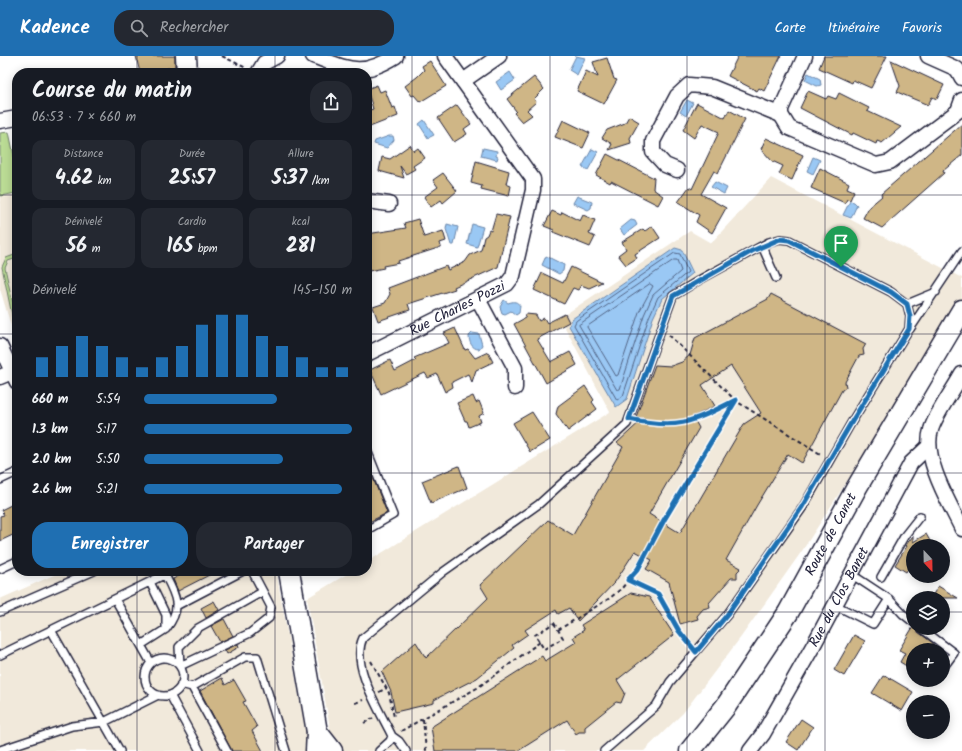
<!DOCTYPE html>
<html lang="fr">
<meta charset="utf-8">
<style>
:root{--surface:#171b24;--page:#242831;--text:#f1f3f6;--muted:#9ea1a6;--accent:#1f6fb2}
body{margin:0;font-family:Kalam,sans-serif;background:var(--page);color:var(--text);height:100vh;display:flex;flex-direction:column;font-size:15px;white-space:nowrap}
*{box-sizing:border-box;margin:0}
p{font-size:13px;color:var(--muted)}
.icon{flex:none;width:22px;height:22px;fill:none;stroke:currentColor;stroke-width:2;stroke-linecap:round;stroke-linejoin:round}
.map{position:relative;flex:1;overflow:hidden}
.panel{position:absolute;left:12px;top:12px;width:360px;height:508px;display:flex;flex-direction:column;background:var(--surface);border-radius:16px;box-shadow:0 2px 10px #0003}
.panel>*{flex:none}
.needle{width:26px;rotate:158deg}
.controls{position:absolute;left:906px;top:483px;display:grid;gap:8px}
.controls a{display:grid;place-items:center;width:44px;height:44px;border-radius:50%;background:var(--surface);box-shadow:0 2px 10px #0003;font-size:20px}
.pin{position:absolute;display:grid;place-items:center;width:34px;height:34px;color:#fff;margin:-41px -17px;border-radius:50% 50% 50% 0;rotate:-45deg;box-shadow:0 0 4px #0007}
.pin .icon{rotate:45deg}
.round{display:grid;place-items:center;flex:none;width:42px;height:42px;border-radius:16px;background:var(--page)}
.overview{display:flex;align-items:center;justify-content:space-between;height:68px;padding:0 20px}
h1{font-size:22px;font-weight:700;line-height:30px}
.figures{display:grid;grid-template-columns:repeat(3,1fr);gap:6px;height:68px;padding:4px 20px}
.figures div{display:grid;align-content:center;border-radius:10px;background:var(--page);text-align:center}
.figures b{font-size:20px;font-weight:700}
.figures small{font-size:11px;font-weight:400}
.figures p{font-size:11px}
.chart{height:112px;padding:8px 20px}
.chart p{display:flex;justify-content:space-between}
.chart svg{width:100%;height:72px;margin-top:4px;stroke:var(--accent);stroke-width:6}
.cta{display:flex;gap:8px;margin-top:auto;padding:8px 20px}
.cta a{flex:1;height:46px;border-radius:16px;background:var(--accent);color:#fff;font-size:16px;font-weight:700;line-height:46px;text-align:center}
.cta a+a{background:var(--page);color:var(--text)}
ul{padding:0 20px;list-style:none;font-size:13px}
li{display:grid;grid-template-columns:64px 48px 1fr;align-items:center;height:30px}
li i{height:10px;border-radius:5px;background:var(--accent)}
header{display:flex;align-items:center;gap:24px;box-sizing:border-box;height:56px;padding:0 20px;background:var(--accent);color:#fff}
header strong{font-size:19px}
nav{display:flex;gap:22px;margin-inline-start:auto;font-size:14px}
.search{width:280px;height:36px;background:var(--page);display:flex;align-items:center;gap:10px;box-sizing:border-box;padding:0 14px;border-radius:16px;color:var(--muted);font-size:15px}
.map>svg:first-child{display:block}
.built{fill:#f1e9db}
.green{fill:#bbdc95;stroke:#6e7f68}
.water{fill:#9ac8f4;stroke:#6a86aa}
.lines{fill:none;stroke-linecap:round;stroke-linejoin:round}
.shore{stroke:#526485;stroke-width:1}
.building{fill:#cfb686;stroke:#22223b;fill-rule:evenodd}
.lane-casing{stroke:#22223b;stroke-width:10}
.street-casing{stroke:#22223b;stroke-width:17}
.secondary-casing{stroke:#22223b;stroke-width:23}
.path{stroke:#22223b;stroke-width:2;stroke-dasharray:4 3;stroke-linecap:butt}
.lane{stroke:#fff;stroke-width:7}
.street{stroke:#fff;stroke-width:14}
.secondary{stroke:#fff;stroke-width:20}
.route-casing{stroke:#fff;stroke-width:8}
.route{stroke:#1f6fb2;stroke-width:5}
.grid{fill:none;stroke:#22223b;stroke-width:1;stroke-opacity:0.55}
.labels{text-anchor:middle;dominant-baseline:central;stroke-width:3;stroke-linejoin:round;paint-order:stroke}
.street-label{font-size:14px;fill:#22223b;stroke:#fff}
</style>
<header>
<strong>Kadence</strong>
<div class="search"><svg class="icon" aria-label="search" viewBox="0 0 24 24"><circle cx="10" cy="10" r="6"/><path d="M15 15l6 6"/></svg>Rechercher</div>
<nav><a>Carte</a><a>Itinéraire</a><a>Favoris</a></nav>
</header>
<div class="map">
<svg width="962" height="695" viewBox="0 0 962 695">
<rect width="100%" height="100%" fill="#fff"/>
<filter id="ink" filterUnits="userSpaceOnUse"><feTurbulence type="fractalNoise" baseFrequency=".025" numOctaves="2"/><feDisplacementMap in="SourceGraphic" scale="8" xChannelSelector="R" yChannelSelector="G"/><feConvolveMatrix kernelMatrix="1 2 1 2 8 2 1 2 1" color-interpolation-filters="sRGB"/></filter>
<g filter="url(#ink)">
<path class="built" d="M771 122 962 222V247L802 495 741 581 683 657 644 695H334L307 542 352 515H367V506L610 356 560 262 690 175 711 187Z
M17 138V272L12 273 0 233V140Z
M63 515H276L309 695H0V543Z"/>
<path class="green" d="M9 76 17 114V137L0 140V77Z
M17 198V202L8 205 5 212 17 267 13 264 2 211 6 202Z"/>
<path class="water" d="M576 0 585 2 577 19 569 14Z
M510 16 515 24 501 34 496 26Z
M808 17 820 23 821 29 817 30 805 24Z
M687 44 693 47 686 60 680 56Z
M424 64 434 79 428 82 419 68Z
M389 80H393L394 84 387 92 374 88 375 85Z
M483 92 497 95 496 100 498 101 497 104 481 100Z
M592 93 598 96 588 114 582 111Z
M813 101 820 104 813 118 807 115Z
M715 126 727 132 724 138 711 131Z
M577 140 592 146 591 152 588 154 573 147Z
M850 145 854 146 857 149 851 162 843 159Z
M631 164 635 165 637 169 624 179 620 173Z
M447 168 458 171 454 189H451L446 173Z
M472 168 483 171 477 191 467 188Z
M675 192 682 194 693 217 662 243 653 262 627 343 616 351 569 270 572 263Z
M546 200 564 209 563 215 559 218 542 209Z
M504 244 508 247C514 245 517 245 520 250L519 257 516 259 511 255 505 258 502 257 500 251Z
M472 277 479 278 482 289 479 293C472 293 469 286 469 280Z"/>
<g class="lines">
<path class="shore" d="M675 197 680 198 688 216 658 241 649 261 623 340 617 344 574 269 576 265Z
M674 204H677L681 215 653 239 644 259 620 333 617 334 579 269Z
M650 228 653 230 639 256 618 319 616 320 587 271Z"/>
</g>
<path class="building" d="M136 0H175V11L140 17Z
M738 0H781L764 35 759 32 757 35 728 20Z
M824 0H887L871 32 853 24 852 27 819 12Z
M607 2 614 23 617 24 604 48 577 35 586 15 598 21 593 6Z
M891 4 944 29 937 43 932 41 928 49 897 36 900 30Z
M430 5 446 30 420 46 414 39 412 40 405 30 417 21 424 14 422 10Z
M534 21 544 33 534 43 536 46 527 54 532 59 522 66 514 57 516 55 507 43Z
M377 29 380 36 385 34 392 52 395 51 398 60 367 72V55L373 53 367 33Z
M808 35 826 43 828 40 836 43 839 37 869 52 867 55 901 71 882 87 877 85 876 88 853 77 852 79 800 52Z
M697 47 725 62 729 54 745 63 718 117 714 115 701 138 726 152 712 177 696 166 699 159 678 146 689 131 692 133 719 76 702 68 694 82 683 74Z
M457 49 471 68 464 73 467 78 454 86 438 62Z
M629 60 639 66 630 82 631 87 609 94 612 88 602 82 607 74 625 67Z
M563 64 590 77 583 92 555 81Z
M962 68V99L943 115 944 117 882 172 863 162 869 151 882 140 881 138Z
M766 82 803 99 792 124 779 118 783 110 772 105 761 93Z
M410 89 414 95 418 92 425 102 413 110 415 113 406 118 400 110 404 122 379 115 382 101 390 103Z
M607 98 654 122 653 133 663 140 658 149 611 125 610 127 596 119Z
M476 105 509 115 506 128 511 130 509 140 481 133 482 130 471 127Z
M820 112 849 127 847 132 854 135 850 144 847 143 845 147 811 132Z
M443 117 457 135 443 147 441 144 431 151 424 141 438 131 433 124Z
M552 155 561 159 562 156 580 165 583 159 595 164 589 178 595 181 590 191 553 176 554 174 544 170Z
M496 158 510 161 498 211 454 231 455 233 408 248 410 254 378 265 373 251 385 247 390 238 388 232 446 210 448 214 465 206 470 199 481 194 484 181 487 179 489 174 491 175Z
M418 163 424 181 443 175 446 185 440 187 441 191 398 205 399 207 383 210 384 212 369 215 367 178 406 172 404 167Z
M652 170 660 182 635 198 637 202 626 209 618 199 626 193 622 186 643 173 645 175Z
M571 211 602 226 589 232 581 229 578 234 573 232 564 248 534 234 542 217 563 227Z
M771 238 866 288 863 293 864 299 859 300 845 326 846 331 842 334 802 407 788 398 757 449 726 504 741 512 737 516V522H731L709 547 710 551 703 553 697 560 698 563 680 568 669 526 646 513 652 504 635 495 615 526 578 565 569 552 558 558 556 554 525 574 528 578 512 589 514 592 477 622 434 644V647L395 656 391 636 382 616 416 586 426 602 488 542 480 529 548 464 573 479 623 391 617 387 643 363 636 361 655 309 671 310 682 306 690 299 695 282 768 243ZM731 310 761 357 744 368 680 477 649 458 699 372 693 361 715 350 702 329Z
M526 258 536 259 539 265 544 262 547 267 565 258 569 266 537 283 551 306 570 296 577 309 546 327 514 268 525 262Z
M455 272 465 294 468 293 475 302 488 296 493 306 476 314 472 326 468 318 452 326 453 331 445 336 437 318 428 322 425 317 381 338 370 314 390 304 395 315 416 304 414 302 449 287 444 277Z
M585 330 594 344 592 346 597 353 568 375 556 358 558 350Z
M473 340 476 347 479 345 484 357 479 360 481 366 469 371 467 365H465L457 347Z
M532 356 550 384 530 396 513 367Z
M367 407 387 457 367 467Z
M459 410 467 432 431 447 422 425Z
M17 446V477L0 485V460L4 459 1 454Z
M926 478 933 490H913V505L906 516 895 509 907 490H905L913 480V486Z
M188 515H217L178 535 173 523Z
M938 530 958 542H931Z
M631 537 649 541 674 579 617 624 625 637 621 647 616 646 585 671V676H579L576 678 567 664 518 695H435L431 671 542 600 545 605 576 586 573 581 584 574 581 569Z
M214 545 219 554 206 562 201 552Z
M224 563 233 580 220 586 211 570Z
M913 571 916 572 918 576 933 587 934 594H913V614L900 606 905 597 899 594Z
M854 579 865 585 844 620 834 614Z
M238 588 239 591 227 598 225 594Z
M883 620 885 621 886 620 913 636 902 655 872 637Z
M222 622 225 629 234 624 246 645 243 646 257 671 252 675 263 695H232L200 635Z
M801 663 813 671 798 694 786 686Z"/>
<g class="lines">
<defs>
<path id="lane" d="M762 190 776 222
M907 248 936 236
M910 273 962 195
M367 394 393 459 367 474
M0 424 17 416
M0 513 17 505
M252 515 271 551 269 562 250 577 180 610 179 591 198 572 262 536
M165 519C176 540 183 552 166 573
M881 521 905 479 920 460
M115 543 151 607
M889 543 903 558 913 566
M835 549 873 568 889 543 851 518
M176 550 243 515
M0 556 94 515
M921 572 954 597 943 612
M51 574 120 695
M141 589 166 573V559L150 526
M0 599 172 515
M145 621a19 19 0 1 1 38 0a19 19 0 1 1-38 0Z
M181 628 192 631 227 695
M192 631 245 601H257L286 695
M170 639 200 695
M0 694 72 670 104 666 158 639
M379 695 390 685 392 680
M406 695 399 685 392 680C380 655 350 609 363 582L443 516 539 448 627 368 673 240 701 223 769 186 780 183 789 184 891 236 907 248 910 260 909 273 854 362 803 451 727 559 670 626 656 650 604 695"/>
<g id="street">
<path d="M313 0C348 13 361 22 396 0"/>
<path d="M805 0 781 53V59L789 72 876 109 890 106 958 55 962 44"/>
<path d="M928 0 957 13 962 22"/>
<path d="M258 17 264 7 277 0"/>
<path d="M463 25 499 0"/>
<path d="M0 65 17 62"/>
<path d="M677 114 665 109 653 96V85L677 40 689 29 712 31 781 59"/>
<path d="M367 145 389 148"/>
<path d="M478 243 515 312V332"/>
<path d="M0 290 17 326"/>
<path id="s1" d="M367 298 507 228 513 220 533 134V123L445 0"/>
<path d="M962 318C954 333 935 359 931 374 922 402 950 448 962 473"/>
<path d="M0 321 17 314"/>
<path id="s2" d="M750 695 763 678 813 590 911 407 929 390"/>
</g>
<g id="secondary">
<path d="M186 0 187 17"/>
<path d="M289 515 317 676 316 695"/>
<path d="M317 676 332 695"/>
<path id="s3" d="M690 695 726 650 788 557 857 431 962 254"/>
</g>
</defs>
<use href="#lane" class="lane-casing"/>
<use href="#street" class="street-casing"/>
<use href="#secondary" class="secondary-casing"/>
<path class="path" d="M222 0 246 12
M669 279 736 345 822 399
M637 365C679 375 699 363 735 345
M629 524 658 538 679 575 690 589
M554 567 563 582 544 593 535 579Z
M558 574 610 542 622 532 638 513 664 464 736 345
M371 605 389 637 394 661
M379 636 387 632
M355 647 363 644
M423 663 426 695
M364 667 373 662
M401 675 477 632 540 586"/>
<use href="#lane" class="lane"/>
<use href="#street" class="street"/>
<use href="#secondary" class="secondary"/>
</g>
</g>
<g class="lines" filter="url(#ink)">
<defs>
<path id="route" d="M780 183 789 184 891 236 907 248 910 260 909 273 854 362 802 451 727 559 696 596 679 575 658 538 628 524 638 513 664 464 736 344C692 366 679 374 629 363L673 240 752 195Z"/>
</defs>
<use href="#route" class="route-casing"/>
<use href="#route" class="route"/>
</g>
<path class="grid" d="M137 0V17M275 0V17M412 0V695M550 0V695M687 0V695M825 0V695M0 139H17M367 139H962M0 278H17M367 278H962M0 417H17M367 417H962M137 515V695M275 515V695M0 556H913M943 556H962"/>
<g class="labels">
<g class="street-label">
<text stroke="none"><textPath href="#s1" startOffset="101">Rue Charles Pozzi</textPath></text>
<text stroke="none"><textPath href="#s3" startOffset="259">Route de Canet</textPath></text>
<text stroke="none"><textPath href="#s2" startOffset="178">Rue du Clos Banet</textPath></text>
</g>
</g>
</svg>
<div class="controls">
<a><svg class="needle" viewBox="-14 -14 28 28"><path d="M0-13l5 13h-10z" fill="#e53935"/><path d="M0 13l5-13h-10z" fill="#9ea1a6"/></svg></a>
<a><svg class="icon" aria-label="layers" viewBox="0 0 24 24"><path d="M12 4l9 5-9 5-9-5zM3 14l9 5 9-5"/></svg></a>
<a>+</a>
<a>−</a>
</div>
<div class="pin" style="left:841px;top:211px;background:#1e9e55"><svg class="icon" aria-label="arrive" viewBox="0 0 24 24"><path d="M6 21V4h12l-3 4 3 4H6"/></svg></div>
<section class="panel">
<div class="overview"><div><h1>Course du matin</h1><p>06:53 · 7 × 660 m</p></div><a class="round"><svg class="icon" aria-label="share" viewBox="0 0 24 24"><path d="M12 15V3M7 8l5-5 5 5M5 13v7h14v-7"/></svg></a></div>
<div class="figures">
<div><p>Distance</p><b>4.62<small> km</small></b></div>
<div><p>Durée</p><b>25:57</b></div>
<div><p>Allure</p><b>5:37<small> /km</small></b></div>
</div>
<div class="figures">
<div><p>Dénivelé</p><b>56<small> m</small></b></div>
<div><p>Cardio</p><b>165<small> bpm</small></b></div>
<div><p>kcal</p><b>281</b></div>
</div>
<div class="chart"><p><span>Dénivelé</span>145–150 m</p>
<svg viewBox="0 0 160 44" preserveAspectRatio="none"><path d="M5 44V32M15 44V25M25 44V19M35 44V25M45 44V32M55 44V38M65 44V32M75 44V25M85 44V12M95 44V6M105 44V6M115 44V19M125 44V25M135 44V32M145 44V38M155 44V38"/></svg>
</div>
<ul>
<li><b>660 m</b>5:54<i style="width:64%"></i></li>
<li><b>1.3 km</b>5:17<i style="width:100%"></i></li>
<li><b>2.0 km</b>5:50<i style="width:67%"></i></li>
<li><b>2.6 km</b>5:21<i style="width:95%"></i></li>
</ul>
<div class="cta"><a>Enregistrer</a><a>Partager</a></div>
</section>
</div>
